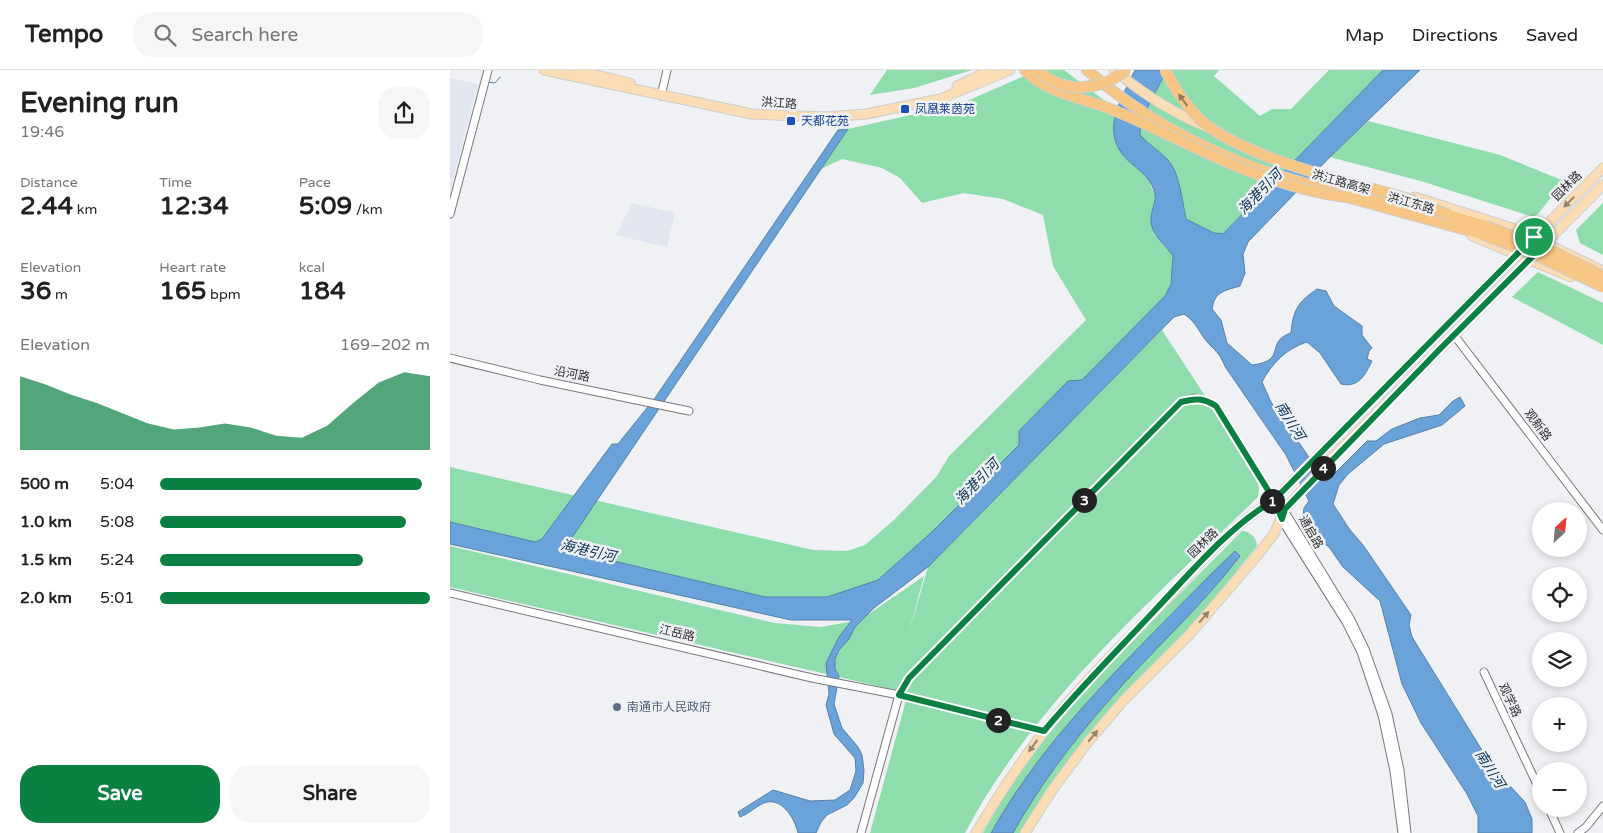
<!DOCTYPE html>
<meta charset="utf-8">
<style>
:root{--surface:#fff;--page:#f6f6f6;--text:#222;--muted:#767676;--line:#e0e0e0;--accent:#0b8043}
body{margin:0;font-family:"Varela Round","Noto Sans SC",sans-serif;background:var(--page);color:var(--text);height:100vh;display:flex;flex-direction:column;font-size:19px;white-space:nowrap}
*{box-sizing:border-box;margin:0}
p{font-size:16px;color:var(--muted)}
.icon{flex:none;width:28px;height:28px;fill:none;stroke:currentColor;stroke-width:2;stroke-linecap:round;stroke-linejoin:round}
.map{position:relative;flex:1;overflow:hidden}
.side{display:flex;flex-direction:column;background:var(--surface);width:450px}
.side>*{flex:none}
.needle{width:32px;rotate:26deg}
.fabs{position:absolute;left:1082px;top:432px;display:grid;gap:10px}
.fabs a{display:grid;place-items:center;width:55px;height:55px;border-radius:50%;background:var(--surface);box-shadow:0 2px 8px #0003;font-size:25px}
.pin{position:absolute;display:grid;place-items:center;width:42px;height:42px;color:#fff;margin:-21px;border:2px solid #fff;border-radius:50%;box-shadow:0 1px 5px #0007}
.km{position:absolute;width:25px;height:25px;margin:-12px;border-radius:50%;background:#222;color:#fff;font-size:14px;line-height:25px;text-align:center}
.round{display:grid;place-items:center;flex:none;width:52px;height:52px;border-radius:20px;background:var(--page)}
.head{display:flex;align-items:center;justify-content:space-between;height:85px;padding:0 20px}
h1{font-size:28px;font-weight:800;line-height:38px}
.metrics{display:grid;grid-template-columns:repeat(3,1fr);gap:8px;height:85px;padding:5px 20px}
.metrics div{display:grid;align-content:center}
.metrics b{font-size:25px;font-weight:800}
.metrics small{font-size:14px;font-weight:400}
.metrics p{font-size:14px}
.chart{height:140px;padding:10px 20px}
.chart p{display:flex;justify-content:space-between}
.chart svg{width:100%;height:90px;margin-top:5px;fill:var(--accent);opacity:.7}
.cta{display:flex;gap:10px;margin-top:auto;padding:10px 20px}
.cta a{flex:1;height:58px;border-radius:20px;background:var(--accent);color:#fff;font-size:20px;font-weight:800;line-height:58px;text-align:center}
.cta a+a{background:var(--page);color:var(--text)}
ul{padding:0 20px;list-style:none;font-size:16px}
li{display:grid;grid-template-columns:80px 60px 1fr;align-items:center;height:38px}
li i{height:12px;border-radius:6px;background:var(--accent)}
header{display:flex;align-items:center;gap:30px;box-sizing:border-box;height:70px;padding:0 25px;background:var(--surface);border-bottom:1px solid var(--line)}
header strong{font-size:24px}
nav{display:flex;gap:28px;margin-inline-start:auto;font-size:18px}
.search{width:350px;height:45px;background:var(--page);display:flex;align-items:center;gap:12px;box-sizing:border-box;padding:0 18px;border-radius:20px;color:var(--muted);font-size:19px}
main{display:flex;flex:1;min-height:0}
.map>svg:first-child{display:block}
.built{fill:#e2e6f0}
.green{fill:#8fdcad}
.water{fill:#6aa3da;stroke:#5880a7}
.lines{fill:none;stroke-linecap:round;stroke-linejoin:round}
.stream{stroke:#5880a7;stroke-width:1}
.minor-casing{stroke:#77787b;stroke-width:9}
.major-casing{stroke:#cdcdcd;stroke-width:11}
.highway-casing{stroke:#cdcdcd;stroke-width:12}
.minor{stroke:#fff;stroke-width:7}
.major{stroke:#fbddb5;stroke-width:9}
.highway{stroke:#f8c684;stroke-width:10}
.highway-bridge-casing{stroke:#cdcdcd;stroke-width:12;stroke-linecap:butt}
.highway-bridge{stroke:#f8c684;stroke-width:10}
.oneway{fill:#927a5a}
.oneway2{fill:#948672}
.route-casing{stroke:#fff;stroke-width:10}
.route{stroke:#0b8043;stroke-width:6}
.transit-dot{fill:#1a4fb4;stroke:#eff1f4;stroke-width:2}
.service-dot{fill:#5c6f8a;stroke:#eff1f4;stroke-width:2}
.labels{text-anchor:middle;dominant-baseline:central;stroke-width:5;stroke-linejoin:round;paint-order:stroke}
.street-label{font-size:12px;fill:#2d2e2f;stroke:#eff1f4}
.transit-label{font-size:12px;fill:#164399;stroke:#eff1f4;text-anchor:start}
.service-label{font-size:12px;fill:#4e5e75;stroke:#eff1f4;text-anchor:start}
.water-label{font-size:14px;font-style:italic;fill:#032f53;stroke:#eff1f4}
</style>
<header>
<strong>Tempo</strong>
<div class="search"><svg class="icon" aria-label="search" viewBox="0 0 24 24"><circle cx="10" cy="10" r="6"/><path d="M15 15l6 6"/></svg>Search here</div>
<nav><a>Map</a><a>Directions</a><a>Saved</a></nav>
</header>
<main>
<section class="side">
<div class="head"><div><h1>Evening run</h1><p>19:46</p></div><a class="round"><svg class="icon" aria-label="share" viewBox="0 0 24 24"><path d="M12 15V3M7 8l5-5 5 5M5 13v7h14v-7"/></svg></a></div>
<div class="metrics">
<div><p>Distance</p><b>2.44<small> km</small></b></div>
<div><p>Time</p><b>12:34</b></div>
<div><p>Pace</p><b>5:09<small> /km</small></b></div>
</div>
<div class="metrics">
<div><p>Elevation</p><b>36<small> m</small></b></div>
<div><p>Heart rate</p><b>165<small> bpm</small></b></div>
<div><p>kcal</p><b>184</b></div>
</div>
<div class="chart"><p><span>Elevation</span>169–202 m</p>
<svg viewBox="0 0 160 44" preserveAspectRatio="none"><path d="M0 44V8L10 12L20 17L30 21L40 26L50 31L60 34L70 33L80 31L90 33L100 37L110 38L120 32L130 21L140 11L150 6L160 8V44z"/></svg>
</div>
<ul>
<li><b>500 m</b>5:04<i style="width:97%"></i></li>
<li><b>1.0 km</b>5:08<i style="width:91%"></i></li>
<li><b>1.5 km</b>5:24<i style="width:75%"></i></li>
<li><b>2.0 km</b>5:01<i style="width:100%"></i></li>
</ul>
<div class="cta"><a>Save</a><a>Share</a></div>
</section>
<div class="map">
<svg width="1153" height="763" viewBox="0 0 1153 763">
<rect width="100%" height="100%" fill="#eff1f4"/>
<path class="built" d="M0 8 28 14 0 121Z
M182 133 225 143 217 177 166 165Z"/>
<path class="green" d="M437 0H522L464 18 420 25Z
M588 0H614L667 40 674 87 696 104 705 125 701 150 704 164 723 186 721 214 715 226 632 310 569 361V375L484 460 428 510 377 527H315L0 452V397L363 480 397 481 415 475 445 449 487 406 499 386 636 250 603 196 593 145 553 129 514 123 472 133 450 108 432 98 392 89 371 99 398 59 510 34Z
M717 0H769L764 6 810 46 822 39H841L879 0H933L773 164 764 163 736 149C732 131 730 102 717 89 708 80 698 74 690 65 689 47 709 17 717 0Z
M918 51 1050 85 1114 111 1088 144 1083 147 974 112 880 87Z
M1153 133V185L1130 173 1126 160Z
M1088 202 1153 233V275L1062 227Z
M712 260 806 404 809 419 808 427C703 529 584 632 515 763H420L458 623 0 517V476L325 553 371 557 410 550 474 506 458 566 478 497Z
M792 461C800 461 807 468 807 476L740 559 688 614 572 763H533L557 721 589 675 636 618Z"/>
<path class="water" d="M685 0H717C709 17 689 47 690 65 698 74 708 80 717 89 730 102 732 131 736 149L764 163 773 164 933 0H970L880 87 798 172 793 184 795 203 790 216C774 221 765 221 762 239L771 250 777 273 802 295C838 291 814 272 841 263 843 240 848 232 867 219L876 221 884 236 912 256V265L922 278 919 281 917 289 922 291C915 305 909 318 891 314L870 283 857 272C837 278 821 294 812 312L821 332 876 412 917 371H926L942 359 970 348 989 345 1003 331 1010 327 1015 336 992 355 934 374 898 404 889 415 883 434 900 460 913 475 961 545 959 555 962 567 1043 698 1075 732 1082 749V763H1028V746L1017 724 971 653 952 614 930 531 893 497 879 477 856 462 852 453 854 438 859 431 836 385 776 298C769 284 770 285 760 275 749 264 748 253 734 244L724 247 478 497 424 538 405 557 399 569 389 580 385 589V599L389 606 384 634 392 658 408 677 412 685 414 700 413 713 404 728 397 735 377 745 371 752 366 763H348C345 750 334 729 317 732 308 734 299 744 290 747L288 742 323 720 360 731 385 730 400 720 406 701 405 688 384 664 376 635 379 624 376 593 389 567 402 550H341L0 474V452L85 472 92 469 162 374H168L205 328 388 60 398 59 119 472 118 476 122 481 315 527H377L428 510 484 460 569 375V361L618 311 632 310 715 226 721 214 723 186C714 173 699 163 701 147 702 140 706 130 705 124 702 110 692 102 682 94 647 65 670 32 685 0Z
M785 481 790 486C749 540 698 584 654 636 620 675 588 718 563 763H541C584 686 643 624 704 562 731 535 757 507 785 481Z"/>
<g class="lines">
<path class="stream" d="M37 12 45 13 50 7"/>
<defs>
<path id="minor" d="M211 26 217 0
M0 144 38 0
M1004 265 1153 460
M0 288 90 310 239 341
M832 437 900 548 915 579 938 644 950 700 957 763
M0 523 362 608 449 625 594 661
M1034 602 1091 723
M1099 739 1110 763
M411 763 449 625 459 608 731 332 745 328 757 331 766 336 824 430 831 449 896 552 911 582 932 645 944 701 952 763
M1128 763 1136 757 1153 736"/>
<path id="major" d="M94 0 302 44 377 47 416 44 490 29 560 0
M125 0 180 13
M664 0C692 23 723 43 757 57
M507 16 541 0
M965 127 1068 160 1153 201
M1022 166 1121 207
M526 763C554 715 585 670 622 628 650 595 681 566 711 535 746 498 780 456 824 430L1153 98
M575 763 603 719 638 672 674 630 740 564 806 487 824 464 835 439 881 389 1153 115"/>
<path id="highway" d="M575 0C594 21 626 27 653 36
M637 0C684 41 742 74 800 96 824 105 849 111 873 119
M865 112 977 140
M886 124 1031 164
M991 143 1036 156"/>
</defs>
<use href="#minor" class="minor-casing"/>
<use href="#major" class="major-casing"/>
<use href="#highway" class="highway-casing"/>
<use href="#minor" class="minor"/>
<use href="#major" class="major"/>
<use href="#highway" class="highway"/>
<defs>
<path id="highway-bridge" d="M587 0C612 24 650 22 676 0
M715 0C725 19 737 38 753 52 798 89 892 110 949 126 966 131 982 139 999 145
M653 36C688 49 721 67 755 82 799 103 845 120 894 127
M1036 156 1104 182 1153 206
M1031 164 1082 183 1153 217"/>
</defs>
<use href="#highway-bridge" class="highway-bridge-casing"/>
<use href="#highway-bridge" class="highway-bridge"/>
</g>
<defs><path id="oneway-solid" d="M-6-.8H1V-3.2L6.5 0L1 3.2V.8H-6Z" transform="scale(1.25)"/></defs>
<use class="oneway" href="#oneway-solid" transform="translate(733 30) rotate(-126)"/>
<g class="oneway2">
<use href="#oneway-solid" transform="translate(1119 132) rotate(135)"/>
<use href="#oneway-solid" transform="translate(754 547) rotate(-49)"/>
<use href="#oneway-solid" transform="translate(643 666) rotate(-50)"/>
<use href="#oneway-solid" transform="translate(583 676) rotate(126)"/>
</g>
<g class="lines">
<defs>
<path id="route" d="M1084 167 824 430C779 457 743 500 707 538 669 579 630 618 594 661L449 625 459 608 731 332C745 328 754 328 766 336L824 430 832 449 835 439 990 279 1097 172 1084 167"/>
</defs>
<use href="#route" class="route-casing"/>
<use href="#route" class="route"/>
</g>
<g class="transit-dot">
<rect x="450" y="34" width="10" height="10" rx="2.5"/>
<rect x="336" y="46" width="10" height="10" rx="2.5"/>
</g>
<circle class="service-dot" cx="167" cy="637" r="5"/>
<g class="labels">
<g class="street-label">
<text transform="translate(329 33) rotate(4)">洪江路</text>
<text transform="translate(891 112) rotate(16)">洪江路高架</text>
<text transform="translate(1117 116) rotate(-45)">园林路</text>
<text transform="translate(961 133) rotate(16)">洪江东路</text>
<text transform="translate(122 304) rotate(11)">沿河路</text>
<text transform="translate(1088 355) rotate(53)">观新路</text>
<text transform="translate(861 462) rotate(61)">通启路</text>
<text transform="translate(753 473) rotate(-44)">园林路</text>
<text transform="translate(227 563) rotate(13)">江岳路</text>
<text transform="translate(1060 630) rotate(65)">观学路</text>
</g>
<g class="transit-label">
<text x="465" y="39">凤凰莱茵苑</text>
<text x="351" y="51">天都花苑</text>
</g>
<g class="service-label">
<text x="177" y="637">南通市人民政府</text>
</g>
<g class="water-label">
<text transform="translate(810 122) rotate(-46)">海港引河</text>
<text transform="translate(840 351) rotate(58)">南川河</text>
<text transform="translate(527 412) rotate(-46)">海港引河</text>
<text transform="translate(138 481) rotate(13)">海港引河</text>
<text transform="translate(1040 699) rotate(58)">南川河</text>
</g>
</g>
</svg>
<div class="fabs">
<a><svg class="needle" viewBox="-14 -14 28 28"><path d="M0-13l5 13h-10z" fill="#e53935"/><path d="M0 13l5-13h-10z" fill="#767676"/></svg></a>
<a><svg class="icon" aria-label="locate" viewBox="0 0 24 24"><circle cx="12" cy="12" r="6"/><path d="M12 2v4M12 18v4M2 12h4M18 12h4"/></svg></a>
<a><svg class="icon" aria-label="layers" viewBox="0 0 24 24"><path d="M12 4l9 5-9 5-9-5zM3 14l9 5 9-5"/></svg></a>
<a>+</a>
<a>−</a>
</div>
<div class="pin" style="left:1084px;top:167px;background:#1e9e55"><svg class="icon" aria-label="arrive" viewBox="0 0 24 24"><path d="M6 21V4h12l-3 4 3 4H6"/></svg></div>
<b class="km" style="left:822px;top:431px">1</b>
<b class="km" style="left:548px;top:650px">2</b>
<b class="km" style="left:634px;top:430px">3</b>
<b class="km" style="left:873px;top:398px">4</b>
</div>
</main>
